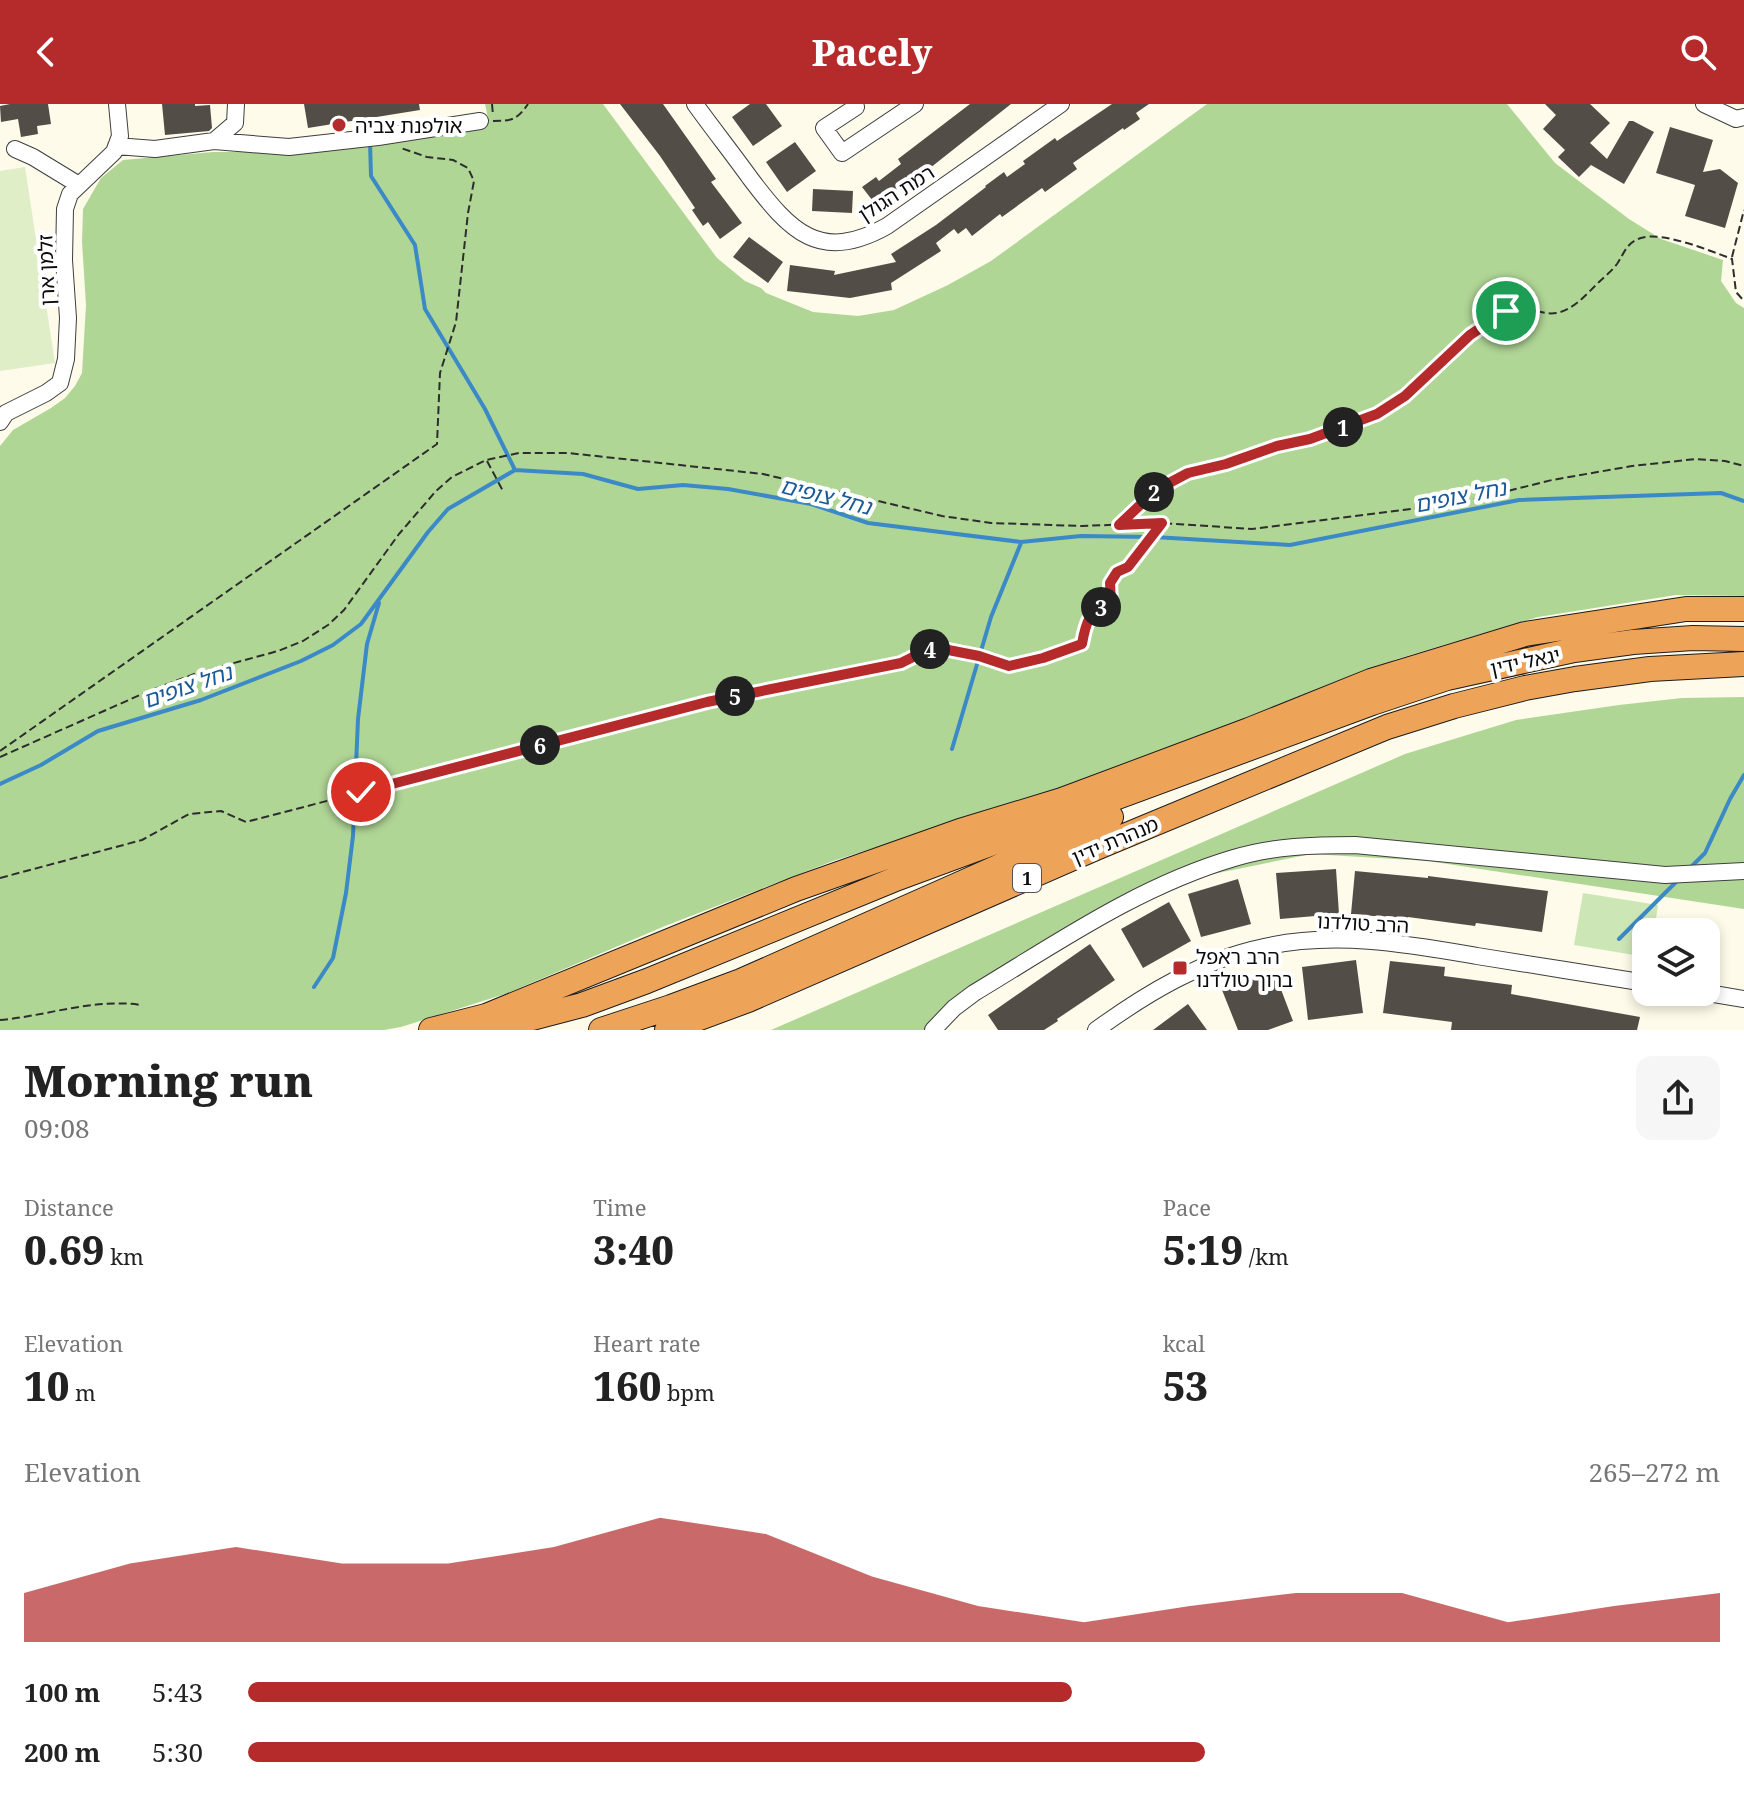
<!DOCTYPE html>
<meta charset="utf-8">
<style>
:root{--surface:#fff;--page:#f6f6f6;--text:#222;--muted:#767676;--accent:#b52a2a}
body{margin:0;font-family:"Noto Serif","Noto Sans Hebrew",serif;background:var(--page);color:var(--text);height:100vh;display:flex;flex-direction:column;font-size:30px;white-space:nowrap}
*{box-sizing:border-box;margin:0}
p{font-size:26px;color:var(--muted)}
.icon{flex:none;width:44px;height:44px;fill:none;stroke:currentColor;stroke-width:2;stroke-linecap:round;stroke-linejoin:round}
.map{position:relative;height:926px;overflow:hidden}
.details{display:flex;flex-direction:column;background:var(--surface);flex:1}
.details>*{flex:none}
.fabs{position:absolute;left:1632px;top:814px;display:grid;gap:16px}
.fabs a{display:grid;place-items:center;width:88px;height:88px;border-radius:16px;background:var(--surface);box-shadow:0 4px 12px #0003;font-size:40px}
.pin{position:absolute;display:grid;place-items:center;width:68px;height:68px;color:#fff;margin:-34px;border:4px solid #fff;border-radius:50%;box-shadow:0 2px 8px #0007}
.km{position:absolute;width:40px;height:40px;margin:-20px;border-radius:50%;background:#222;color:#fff;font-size:22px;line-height:40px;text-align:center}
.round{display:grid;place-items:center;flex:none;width:84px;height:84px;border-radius:16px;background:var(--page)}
.summary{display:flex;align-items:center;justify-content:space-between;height:136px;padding:0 24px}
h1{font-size:44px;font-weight:800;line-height:60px}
.figures{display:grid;grid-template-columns:repeat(3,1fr);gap:12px;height:136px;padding:8px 24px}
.figures div{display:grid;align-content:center}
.figures b{font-size:40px;font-weight:800}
.figures small{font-size:22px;font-weight:400}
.figures p{font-size:22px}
.chart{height:224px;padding:16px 24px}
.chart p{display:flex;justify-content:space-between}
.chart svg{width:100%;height:144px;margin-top:8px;fill:var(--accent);opacity:.7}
ul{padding:0 24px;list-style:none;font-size:26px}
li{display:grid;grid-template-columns:128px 96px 1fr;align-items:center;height:60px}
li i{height:20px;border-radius:10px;background:var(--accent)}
header{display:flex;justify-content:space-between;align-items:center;height:104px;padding:0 24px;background:var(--accent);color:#fff;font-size:36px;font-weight:800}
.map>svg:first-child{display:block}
.green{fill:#cde6b6}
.forest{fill:#b0d696}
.pitch{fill:#dfeec7}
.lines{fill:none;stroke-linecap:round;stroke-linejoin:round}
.stream{stroke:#3b89c7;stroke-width:4}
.building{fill:#534d48}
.minor-casing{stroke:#3e3e3e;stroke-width:18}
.highway-casing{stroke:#1c1c1c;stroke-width:26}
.path{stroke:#2d2d2d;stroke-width:2;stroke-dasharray:8 4;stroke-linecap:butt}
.minor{stroke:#fff;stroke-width:16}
.highway{stroke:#eea458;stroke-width:24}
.route-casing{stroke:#fff;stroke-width:16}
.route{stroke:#b52a2a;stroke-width:10}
.poi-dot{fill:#b52a2a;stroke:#fff;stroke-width:3}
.labels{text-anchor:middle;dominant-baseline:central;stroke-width:8;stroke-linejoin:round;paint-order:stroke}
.shield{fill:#fff;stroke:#545454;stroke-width:2}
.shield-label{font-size:18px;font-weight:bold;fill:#0b0b0b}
.poi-label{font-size:20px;fill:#0b0b0b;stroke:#fff;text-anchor:start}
.street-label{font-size:20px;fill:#0b0b0b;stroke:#fff}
.water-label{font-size:22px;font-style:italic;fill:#1a5b97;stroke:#fff}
</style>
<header><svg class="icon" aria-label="back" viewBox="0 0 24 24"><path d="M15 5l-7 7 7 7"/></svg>Pacely<svg class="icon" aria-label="search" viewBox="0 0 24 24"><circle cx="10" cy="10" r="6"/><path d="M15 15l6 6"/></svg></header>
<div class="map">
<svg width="1744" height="926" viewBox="0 0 1744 926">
<rect width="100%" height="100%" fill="#fefbea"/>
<path class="green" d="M1583 789 1658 801 1654 828H1646V853L1574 841Z"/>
<path class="forest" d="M485 0H603L717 154 745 177 761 184 766 189 813 208 858 212 894 206 948 181 991 157 1207 0H1507L1555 59 1629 115 1661 135 1723 156 1721 177 1736 199 1744 204V492L1676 491 1538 513 1397 555 1296 596 1263 607 1096 673 833 757 665 822 508 889 401 923 384 926H0V342L13 326 51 304 65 294 75 282 82 269 86 201 82 138 83 105 101 74 123 56 213 48H287L489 19Z
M1744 593V805L1428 757 1311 750 1208 771 1100 818 931 926H771L1405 650 1516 616 1619 601 1682 594Z"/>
<path class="pitch" d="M25 63 55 259 0 267V67Z"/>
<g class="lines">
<path class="stream" d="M369 0 370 30
M370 38 371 72 415 141 425 205 485 305 515 366
M952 645 991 513 1021 439
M0 680 41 661 98 627 201 596 301 557 333 541 361 520 428 428 448 405 515 366 583 370 638 385 683 381 728 385 811 400 868 419 1021 438 1081 432 1154 433 1290 441 1519 396 1721 389 1744 397
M1689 765 1705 749 1730 695 1744 671
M1619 835 1677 777
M314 883 333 854 346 789 353 732 358 615 367 540 379 499"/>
</g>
<path class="building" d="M10 0H48L51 20 37 22 38 30 21 33 18 15 1 18 0 2Z
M162 0H195V2L210 1 212 24 209 27 165 31Z
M304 0H419L420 6 308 24Z
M620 0H663L716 75 711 78 742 119 720 135 708 118 703 122 692 106 695 104 660 52Z
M750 0H766L782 22 753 42 732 13Z
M970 0H1011L930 64 913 76 912 74 876 101 862 83 876 73 879 77 901 60 898 55Z
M1112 0H1149L1136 9 1140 15 1124 26 1123 24 1073 59 1077 65 1045 88 1042 84 1002 113 1000 110 972 132 966 124 958 130 954 125 936 139 941 147 891 179 892 186 850 194 787 187 790 161 835 167 834 171 896 158 891 150 936 121 986 83 985 82 1004 68 1007 73 1025 60 1023 57 1055 34 1057 37Z
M1545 0H1590L1610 19 1590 39 1607 55 1629 17H1633L1654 28 1624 80 1591 61 1579 73 1558 53 1565 46 1543 25 1556 11Z
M1670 23 1713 36 1703 68 1720 65 1738 79 1725 124 1685 112 1695 81 1656 69Z
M795 38 816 67 787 88 766 58Z
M813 85 853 87 852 109 812 107Z
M749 133 783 158 768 179 733 153Z
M1336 765 1339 810 1280 815 1276 769Z
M1355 767 1428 774V772L1548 787 1542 828 1476 819 1475 822 1408 813 1407 815 1351 810Z
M1238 775 1251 820 1201 833 1188 790Z
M1169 798 1191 837 1143 864 1121 825Z
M1090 840 1115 876 1057 915 1058 917 1044 926H998L988 911Z
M1356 856 1363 909 1308 916 1302 863Z
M1390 857 1445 863 1444 872 1512 881 1511 890 1640 913 1637 926H1451L1452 918 1383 909Z
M1274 867 1293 917 1268 926H1238L1222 886Z
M1188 900 1207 926H1153Z"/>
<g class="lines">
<defs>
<path id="minor" d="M695 0C713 25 732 49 750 74 790 127 820 160 887 122L1061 0
M1704 0 1736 15 1744 13
M856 3 824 24 842 49 915 0
M214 37 235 19 236 0
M116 42 155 45 214 37 289 43 378 33 480 17
M15 45 33 53 79 81
M0 318 6 309 46 289 60 279 66 255 68 214 64 156 65 105 70 90 114 48 120 32 117 0
M1702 888 1744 895
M933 926 954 904 974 889C1057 839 1139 782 1234 754 1273 742 1315 741 1355 741L1665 771 1744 767
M1096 926C1147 889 1202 856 1264 843 1335 827 1407 840 1477 852 1533 861 1590 870 1646 879"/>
<path id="highway" d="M431 926 486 912 796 785 960 727 1062 696 1249 626 1371 577 1525 530 1686 505H1744
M486 926 582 901 647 877 898 774 1372 599 1447 574 1574 546 1633 538 1693 534 1744 535
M601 926 671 903 741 877 1111 713
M667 926 748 896 1098 743 1387 623 1454 602 1525 584 1575 575 1650 565 1744 560"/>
</defs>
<use href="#minor" class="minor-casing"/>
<use href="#highway" class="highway-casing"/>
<path class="path" d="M492 0 493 11
M493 17C512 17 517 16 528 0
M1732 153 1744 106
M487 357 503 387
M1122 419C1133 408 1145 394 1158 385 1181 369 1200 367 1226 360 1244 354 1261 347 1278 342 1312 333 1347 326 1378 309 1432 280 1464 221 1525 201 1559 221 1575 202 1599 178 1605 172 1612 167 1617 160 1625 148 1626 139 1641 134 1662 127 1711 147 1732 155L1736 188 1744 197
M0 647 437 340 440 269 456 218 468 109 474 77 468 64 453 56 427 53 401 44
M0 653 149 587 197 569 278 547 303 537 328 521 344 506 399 430 436 387 452 373 486 356 519 349H568L763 370 942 412 991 419 1082 422 1162 419 1252 425 1459 399 1552 376 1632 362 1696 355 1725 357 1744 362
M0 774 142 736 189 710 221 707 246 718 707 598 901 559 933 543 979 552 1009 562 1043 554 1082 540C1086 517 1089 507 1111 499L1110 479 1117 468 1128 463 1161 420
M0 916C47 912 93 894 141 901"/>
<use href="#minor" class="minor"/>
<use href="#highway" class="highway"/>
</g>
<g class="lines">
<defs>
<path id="route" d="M361 688 707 598 901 559 933 543 979 552 1009 562 1043 554 1082 540C1086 517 1089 507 1111 499L1110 479 1117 468 1128 463 1162 419 1119 421 1156 386 1188 369 1226 360 1277 342 1310 335 1377 310 1405 292 1470 231 1506 207"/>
</defs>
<use href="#route" class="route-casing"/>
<use href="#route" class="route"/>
</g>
<g class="poi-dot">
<circle cx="339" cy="21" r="8"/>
<rect x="1172" y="856" width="16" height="16" rx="4"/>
</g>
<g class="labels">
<rect class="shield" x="1013" y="760" width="28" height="28" rx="6"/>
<g class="shield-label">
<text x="1027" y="774">1</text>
</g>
<g class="poi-label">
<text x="355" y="21">אולפנת צביה</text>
<text x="1196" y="852">הרב ראפל<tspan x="1196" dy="23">ברוך טולדנו</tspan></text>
</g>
<g class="street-label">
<text transform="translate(896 89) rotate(-33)">רמת הגולן</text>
<text transform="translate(46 166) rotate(-92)">זלמן ארן</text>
<text transform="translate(1525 557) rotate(-12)">יגאל ידין</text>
<text transform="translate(1115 736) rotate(-23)">מנהרת ידין</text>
<text transform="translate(1363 819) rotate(3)">הרב טולדנו</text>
</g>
<g class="water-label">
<text transform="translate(826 391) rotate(14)">נחל צופים</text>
<text transform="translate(1460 391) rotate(-11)">נחל צופים</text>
<text transform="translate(187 581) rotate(-19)">נחל צופים</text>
</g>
</g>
</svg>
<div class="fabs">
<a><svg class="icon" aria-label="layers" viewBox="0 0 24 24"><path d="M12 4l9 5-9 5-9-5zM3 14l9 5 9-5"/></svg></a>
</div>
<div class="pin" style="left:1506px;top:207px;background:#1e9e55"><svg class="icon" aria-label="arrive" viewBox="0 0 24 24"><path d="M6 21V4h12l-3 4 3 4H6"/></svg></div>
<div class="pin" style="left:361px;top:688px;background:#d93025"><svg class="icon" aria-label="check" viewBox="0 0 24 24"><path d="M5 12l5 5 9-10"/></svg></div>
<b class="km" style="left:1343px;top:323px">1</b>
<b class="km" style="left:1154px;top:388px">2</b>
<b class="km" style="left:1101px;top:503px">3</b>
<b class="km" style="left:930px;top:545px">4</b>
<b class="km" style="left:735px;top:592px">5</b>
<b class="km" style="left:540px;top:641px">6</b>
</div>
<section class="details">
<div class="summary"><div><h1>Morning run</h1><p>09:08</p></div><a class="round"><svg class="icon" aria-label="share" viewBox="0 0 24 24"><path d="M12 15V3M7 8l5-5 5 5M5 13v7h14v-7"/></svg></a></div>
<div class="figures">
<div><p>Distance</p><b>0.69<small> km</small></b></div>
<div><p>Time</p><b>3:40</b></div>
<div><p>Pace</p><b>5:19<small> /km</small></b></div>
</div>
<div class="figures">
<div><p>Elevation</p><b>10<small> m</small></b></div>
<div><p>Heart rate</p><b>160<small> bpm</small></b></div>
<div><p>kcal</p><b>53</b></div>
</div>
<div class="chart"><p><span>Elevation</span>265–272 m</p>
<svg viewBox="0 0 160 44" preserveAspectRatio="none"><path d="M0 44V29L10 20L20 15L30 20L40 20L50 15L60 6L70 11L80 24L90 33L100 38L110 33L120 29L130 29L140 38L150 33L160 29V44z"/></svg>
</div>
<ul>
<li><b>100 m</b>5:43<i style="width:56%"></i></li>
<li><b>200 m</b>5:30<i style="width:65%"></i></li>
</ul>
</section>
